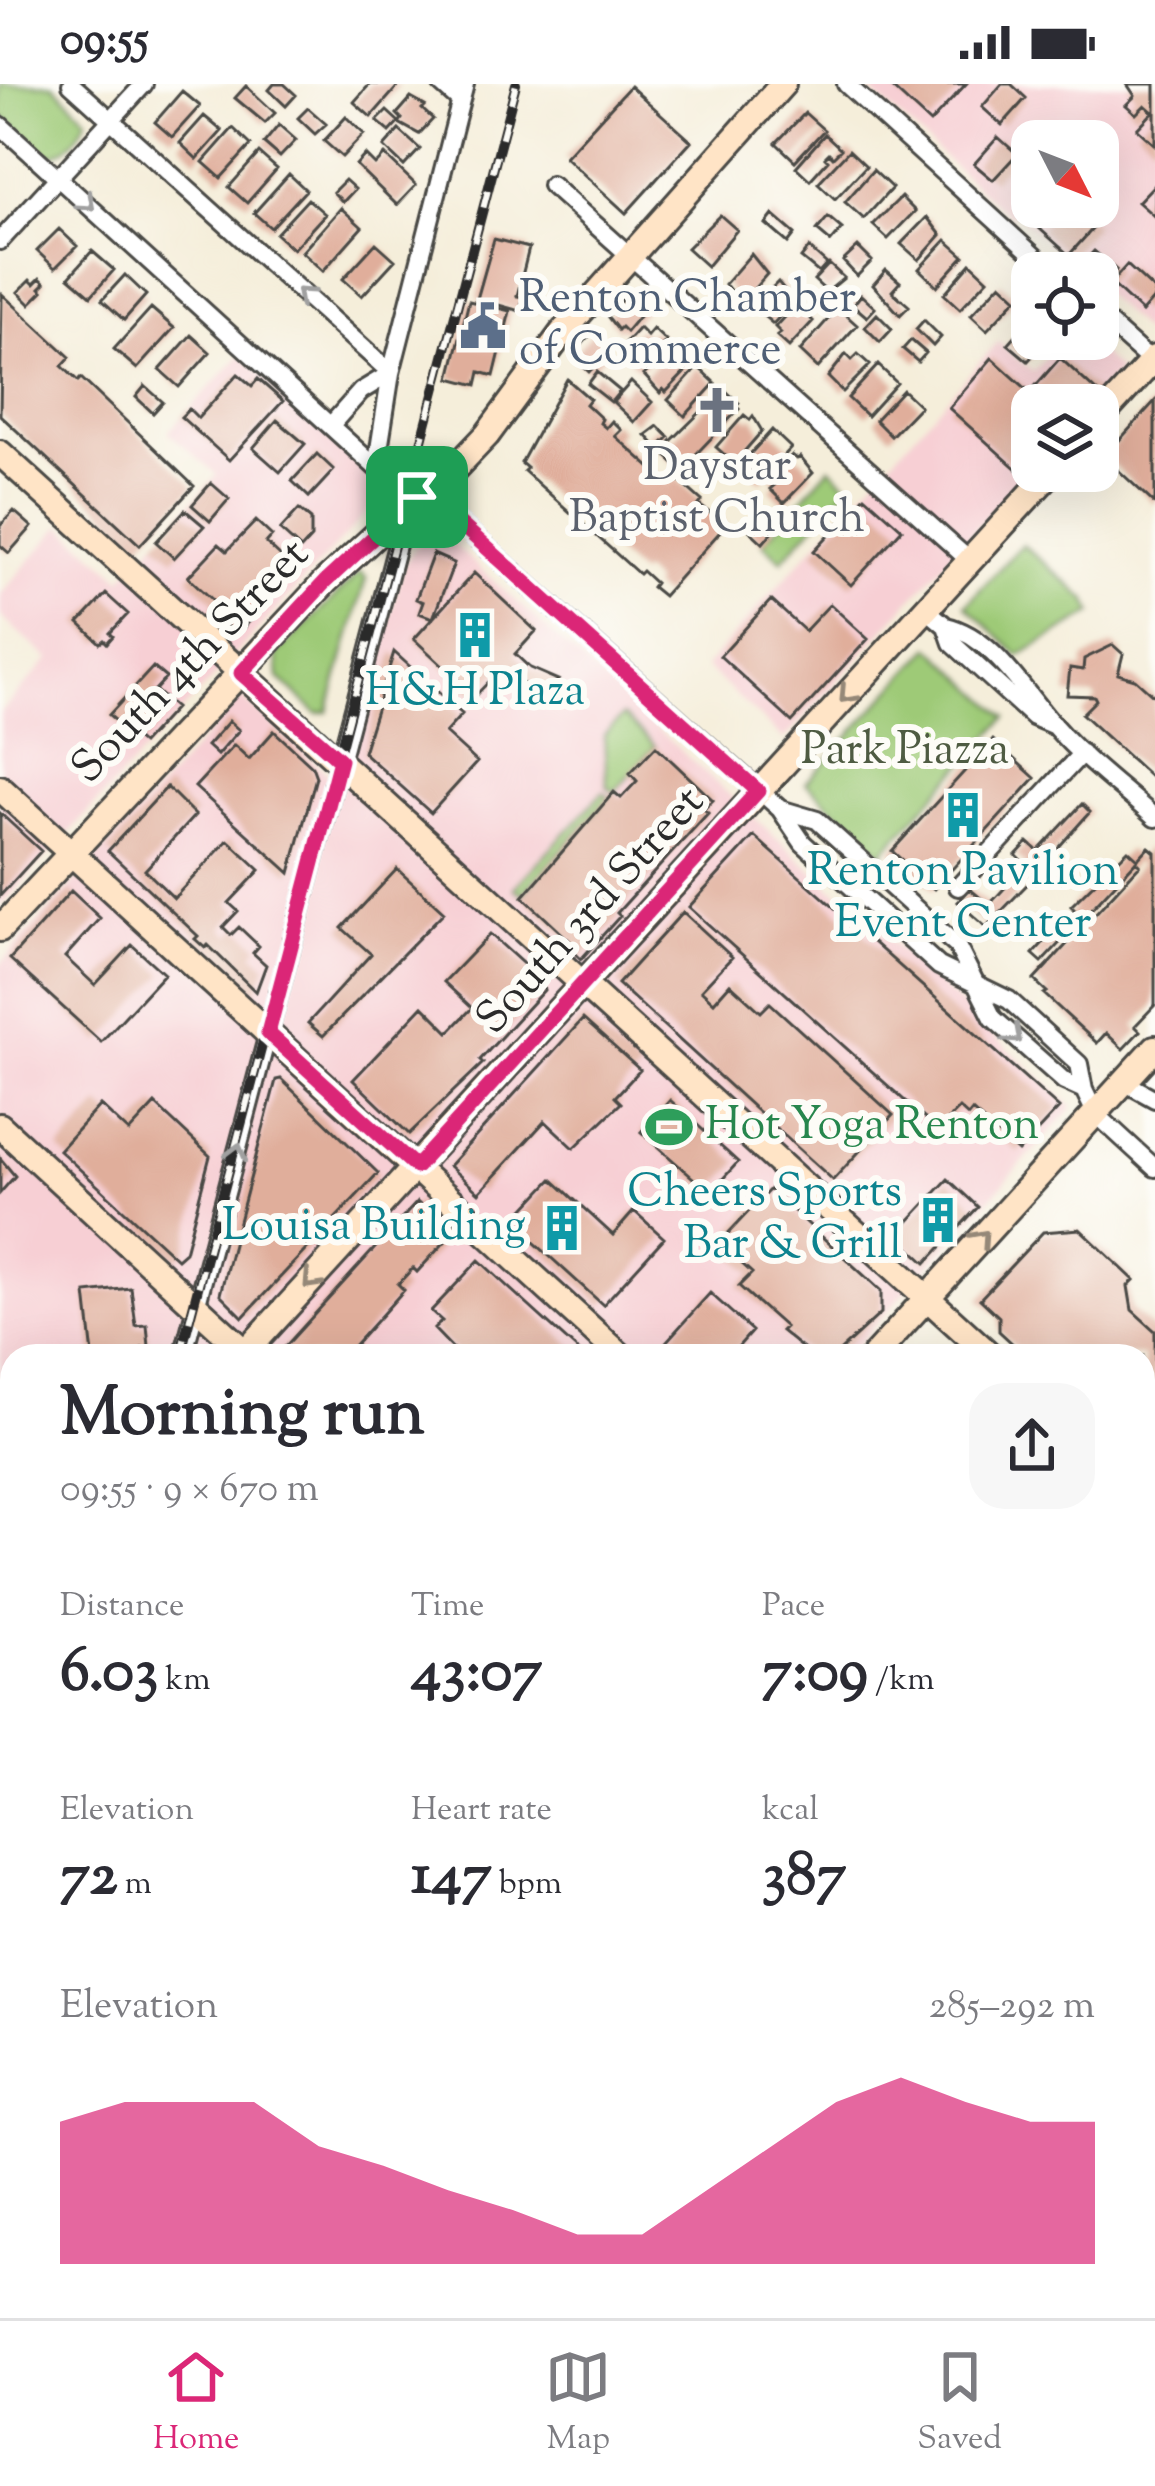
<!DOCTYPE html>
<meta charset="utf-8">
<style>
:root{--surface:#fff;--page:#f7f7f7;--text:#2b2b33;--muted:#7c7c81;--line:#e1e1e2;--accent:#db2777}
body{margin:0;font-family:"Sorts Mill Goudy",serif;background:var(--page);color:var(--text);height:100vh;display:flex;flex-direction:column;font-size:45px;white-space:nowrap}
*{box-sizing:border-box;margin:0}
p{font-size:39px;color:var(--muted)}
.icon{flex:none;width:66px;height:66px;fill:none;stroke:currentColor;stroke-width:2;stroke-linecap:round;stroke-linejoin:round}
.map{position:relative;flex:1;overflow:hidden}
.sheet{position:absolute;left:0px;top:1260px;width:1155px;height:975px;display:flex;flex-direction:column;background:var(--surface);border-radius:36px 36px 0 0;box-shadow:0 12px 48px #0002}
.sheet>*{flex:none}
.needle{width:78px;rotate:132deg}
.fabs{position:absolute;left:1011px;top:36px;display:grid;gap:24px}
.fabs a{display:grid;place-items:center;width:108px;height:108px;border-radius:24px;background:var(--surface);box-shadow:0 12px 48px #0002;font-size:60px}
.pin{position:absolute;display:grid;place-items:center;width:102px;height:102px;color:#fff;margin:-51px;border-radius:24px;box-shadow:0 6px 18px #0006}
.round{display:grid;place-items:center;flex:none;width:126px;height:126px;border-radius:36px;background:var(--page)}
.overview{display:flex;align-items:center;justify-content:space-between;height:204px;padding:0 60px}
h1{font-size:66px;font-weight:800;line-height:90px}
.stats{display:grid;grid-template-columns:repeat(3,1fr);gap:18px;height:204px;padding:12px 60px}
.stats div{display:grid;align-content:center}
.stats b{font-size:60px;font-weight:800}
.stats small{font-size:33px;font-weight:400}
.stats p{font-size:33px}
.chart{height:336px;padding:24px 60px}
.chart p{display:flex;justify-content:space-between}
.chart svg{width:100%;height:216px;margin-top:12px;fill:var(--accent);opacity:.7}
.status{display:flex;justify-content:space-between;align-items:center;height:84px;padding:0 60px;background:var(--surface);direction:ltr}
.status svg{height:33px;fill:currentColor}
.menu{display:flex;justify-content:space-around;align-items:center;height:168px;border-top:3px solid var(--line);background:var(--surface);font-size:33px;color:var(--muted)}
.menu a{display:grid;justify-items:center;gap:6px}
.menu .on{color:var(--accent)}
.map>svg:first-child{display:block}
.built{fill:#f7cfd4;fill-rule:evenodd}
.green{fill:#9eca77;stroke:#647a51;stroke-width:3}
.water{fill:#60b4dc;stroke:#467084;stroke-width:3}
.building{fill:#e0ae9b}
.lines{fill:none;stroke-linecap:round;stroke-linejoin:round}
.street-casing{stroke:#494845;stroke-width:22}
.secondary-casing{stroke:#494845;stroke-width:30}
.street{stroke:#fff;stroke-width:16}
.secondary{stroke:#ffe4c6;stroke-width:24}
.rail-casing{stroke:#2b2b2b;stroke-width:10}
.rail{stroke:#fdfcf7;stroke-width:6;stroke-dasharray:18;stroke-linecap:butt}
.oneway{stroke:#a0a0a0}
.oneway2{stroke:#958878}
.route-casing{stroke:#fff;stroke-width:24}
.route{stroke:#db2777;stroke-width:15}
.labels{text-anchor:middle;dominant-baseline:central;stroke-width:12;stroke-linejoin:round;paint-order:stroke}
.service-label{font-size:45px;fill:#4e5e75;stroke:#fdfcf7;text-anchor:start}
.worship-label{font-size:45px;fill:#5b616d;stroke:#fdfcf7}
.street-label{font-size:45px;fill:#2b2b2b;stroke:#fdfcf7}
.culture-label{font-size:45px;fill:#0d838f;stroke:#fdfcf7}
.park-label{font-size:45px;fill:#4e5b42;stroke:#fdfcf7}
.leisure-label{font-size:45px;fill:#27864d;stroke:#fdfcf7;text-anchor:start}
</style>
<div class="status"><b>09:55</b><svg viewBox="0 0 49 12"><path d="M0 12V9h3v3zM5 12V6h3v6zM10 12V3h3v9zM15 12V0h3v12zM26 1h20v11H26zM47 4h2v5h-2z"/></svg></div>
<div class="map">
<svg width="1155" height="2234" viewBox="0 0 1155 2234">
<rect width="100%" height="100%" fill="#fdfcf7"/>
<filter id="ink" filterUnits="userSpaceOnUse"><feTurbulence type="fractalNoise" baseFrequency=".00833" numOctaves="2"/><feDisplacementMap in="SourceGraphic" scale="24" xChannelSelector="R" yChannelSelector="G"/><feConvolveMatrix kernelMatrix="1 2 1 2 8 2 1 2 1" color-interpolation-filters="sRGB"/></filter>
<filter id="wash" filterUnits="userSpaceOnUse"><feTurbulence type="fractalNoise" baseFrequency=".004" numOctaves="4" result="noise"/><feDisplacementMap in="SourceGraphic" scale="48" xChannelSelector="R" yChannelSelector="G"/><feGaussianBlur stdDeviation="2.7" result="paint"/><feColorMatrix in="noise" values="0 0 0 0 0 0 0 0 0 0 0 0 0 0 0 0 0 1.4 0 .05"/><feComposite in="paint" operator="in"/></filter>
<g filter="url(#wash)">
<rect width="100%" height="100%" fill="#f5eeda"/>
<path class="built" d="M863 0H1155V246L1149 253 1098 205V189H1081L1015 128 1010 133ZM1032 57H1098V123H1032Z
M1063 255H1085L1119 287 1087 321H1032V382L784 656 705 583 998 258 1033 288Z
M241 271 387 407 0 823V629L49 575 0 532V511L61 441 122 494 217 391 168 348Z
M441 449 1073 1023 847 1272H12V1401L2 1392 11 1339 0 1298V880L241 613 344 704 404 481 418 459Z"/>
<path class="green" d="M0 0H53L87 34C80 52 67 70 46 72L0 31Z
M830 383 849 402 782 476 763 459Z
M1022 460 1087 516 1093 529 1019 572 966 521Z
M360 488 366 494 328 628 317 630 279 594 277 570Z
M931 563 1007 633 882 769 806 699Z
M623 632 655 662 614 708 607 702 604 651Z
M603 708 609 713 522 810 514 804Z
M2 1392 12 1401V1520L5 1560H0Z
M1143 1776 1155 1787V1893L1143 1895Z
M63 2223H509L499 2234H64Z"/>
<path class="water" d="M1155 1896V1987L1143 1989V1898Z"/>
<g id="blocks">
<path class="building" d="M274 0H284L296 11 286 22 269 6Z
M370 0H400L371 33 354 18Z
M888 0H966L930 39Z
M1002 0H1011L1026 14 1002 41 982 23Z
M1127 0H1155V61L1137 45 1153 28 1145 21 1136 30 1126 21 1135 12Z
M246 2 275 29 265 39 235 14Z
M630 2 691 57 626 129 565 73Z
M182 7 200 22 172 53 155 38Z
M411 14 425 22 422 25 433 35 419 50 399 39 402 35 397 30Z
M308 24 326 40 315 50 298 34Z
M387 27 399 38 390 48 377 37Z
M805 29 824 46 795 77 776 59Z
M204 32 222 47 197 75 180 59Z
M346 33 364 50 342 73 324 57Z
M279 41 296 56 280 73 264 59Z
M233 44 251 61 221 94 203 78Z
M399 46 420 65 404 82 384 63Z
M825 50 841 65 833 73 829 69 825 73 828 76 810 96 796 83Z
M998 53 1017 70 993 96 974 80Z
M849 66 866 82 835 115 818 99Z
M259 69 277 85 247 119 229 103Z
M365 71 375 81 385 71 416 101 397 121 356 81Z
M873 86 892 104 864 135 845 118Z
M289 90 306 106 271 144 254 129Z
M345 96 355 105 343 118 333 108Z
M1155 100V133L1138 118Z
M1032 108V123H1055L1043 135 1023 117Z
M901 113 915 127 888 155 873 141Z
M308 115 325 130 293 165 276 150Z
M1061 123H1076L1096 141 1069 171 1040 145Z
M341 124 362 143 323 187 302 168Z
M720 131 737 146 707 182 687 164Z
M773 131 795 150 788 159 766 140Z
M828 133 842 145 831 158 817 146Z
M927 133 941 151 919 176 901 160Z
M59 145 77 162 55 184 37 167Z
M494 155 529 164 517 212 524 213 520 227 477 215Z
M946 156 964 172 937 202 919 185Z
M376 159 395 176 362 212 343 195Z
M858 163 872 177 857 192 843 177Z
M809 164 827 180 819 189 801 174Z
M92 167 114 186 91 212 69 193Z
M1094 167 1116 186 1103 202 1098 189H1088L1080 182Z
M751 170 767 190 745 215 739 210 736 214 725 200Z
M971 179 988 195 960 225 944 210Z
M829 180 844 194 827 208 814 196Z
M1127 181 1155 207V213L1142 228 1111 199Z
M886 186 900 198 892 207 909 222 900 231 873 201Z
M125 191 146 211 124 236 102 216Z
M40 194 45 199 40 204 43 207 30 220 18 208 30 196 34 200Z
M778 198 794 217 773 240 753 223Z
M1001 199 1017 214 987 246 971 231Z
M629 208 647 223 626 248 621 243 618 246 607 232Z
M2 210 70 273 62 282 78 297 81 294 194 402 140 461 0 331Z
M861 211 875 224 867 233 853 221Z
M469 217 510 227 494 292 480 288 477 301 450 294Z
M795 221 813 237 789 263 777 252 781 249 775 243Z
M151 224 174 244 137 285 114 265Z
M838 224 857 241 818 284 800 267Z
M877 230 892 245 880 258 865 243Z
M1032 233V255H1048L1028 277 1008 260Z
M924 236 941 253 933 262 916 245Z
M639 244 647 252 653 245 666 257 640 286 630 277 634 273 619 266Z
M592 249 610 266 589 288 572 272Z
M191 251 210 268 179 303 160 286Z
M911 256 926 269 918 278 903 265Z
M676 261 689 274 686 277 691 282 666 308 663 305 660 309 644 291Z
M846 270 852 276 858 270 870 281 843 308 828 293Z
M992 274 1030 308 1060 274 1097 308 1085 321H1032V377L1021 389 949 324Z
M878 281 897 299 867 332 848 314Z
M698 283 715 299 685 332 668 316Z
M597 288 620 307 611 318 588 300Z
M238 290 252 302 258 295 283 317 229 376 181 333 189 325 198 334Z
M567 295 590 315 586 320 602 335 600 339 606 344 612 337 621 346 615 352 669 400 675 393 702 417 699 421 726 441 663 512 652 503 655 499 642 487 639 490 524 387 527 384 521 379Z
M631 298 652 318 634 338 613 318Z
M145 302 163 318 153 329 136 313Z
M724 305 739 319 736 322 739 325 681 386 661 367Z
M903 306 920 322 891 352 875 336Z
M1155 317V420L1104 373Z
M744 331 750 336 753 332 762 347 734 379 716 363Z
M277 336 305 360 280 388 253 364Z
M658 342 669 353 658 364 646 351Z
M772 346 791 364 761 397 742 379Z
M317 370 334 386 309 413 292 397Z
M792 371 797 375 800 373 813 389 784 419 770 405 777 399 771 393Z
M211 399 229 415 210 437 192 421Z
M865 412 902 445 851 501 814 467Z
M299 425 311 435V454L301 465 280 446Z
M185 426 204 442 174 474 156 458Z
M14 427 32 443 9 469 0 461V442Z
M762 434 774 446 763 459 750 447Z
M256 437 272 452 266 459 296 487 237 551 209 526 216 519 188 493 219 460 227 467Z
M433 470 454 479 433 534 419 529 423 518 416 515Z
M474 489 536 547 515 570 530 584 558 596 545 609 516 597 502 584 475 612 414 555Z
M106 510 128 530 110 549 113 552 107 559 104 556 100 559 79 539Z
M771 516 805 547 830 520 868 555 792 638 720 572Z
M1113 561 1123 570 1118 590 1135 595 1155 613V697L1082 630 1096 616 1094 612 1067 611 1070 584 1083 586 1084 575Z
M394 568 462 630 445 649 477 678 431 729 363 668Z
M153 583 166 594 155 606 175 624 142 660 109 631Z
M229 637 239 646 217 671 207 662Z
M274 647 312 682 316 693 290 789 195 703 234 661 249 675Z
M993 656 1035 694 934 805 892 767Z
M656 662 713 716 704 725 708 729 617 829 620 832 581 875 569 863 572 859 523 813 614 708 621 714 637 697 630 689Z
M167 703 195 731 145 786 174 814 228 756 260 786 229 819 238 827 223 843 231 851 239 843 259 862 253 869 266 881 256 908 208 861 205 864 195 855 198 852 108 767Z
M1082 720 1090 728 1048 775 1050 777 986 843 958 818 970 805 989 821 1026 781 1016 771 1028 758 1038 767Z
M0 729 41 767 0 812Z
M754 752 1059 1024 1018 1068 972 1027 968 1032 959 1024 941 1043 936 1038 933 1042 689 823Z
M1149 763 1155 768V921L1135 942 1140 947 1123 965 1106 949 1097 959 1044 910 1047 908 1034 896 1140 781 1136 777Z
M1128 766 1138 775 1042 878 1033 870 1074 825 1071 822Z
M397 785 444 828 323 952 308 939 371 870 342 844Z
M71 807 100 834 65 873 95 901 132 861 164 890 101 958 10 875Z
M683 828 732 873 701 906 714 918 730 900 761 928 770 919 893 1031 833 1096 618 900Z
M490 850 542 897 544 906 480 976 483 979 409 1050 353 996 423 922 449 948 472 924 444 898Z
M583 935 640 986 615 1013 621 1019 574 1064 545 1037 479 1109 449 1082Z
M281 995 378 1089 243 1233 220 1210 276 996Z
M670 1016 738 1078 710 1109 641 1048Z
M155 1020 210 1072 185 1168 177 1175 59 1066 100 1021 129 1048Z
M0 1074 15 1092 0 1109Z
M552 1095 613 1151 634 1127 664 1154 603 1221 512 1138Z
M948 1095 978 1123 926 1179 890 1146 901 1134 907 1139Z
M770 1105 881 1207V1229L834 1272H812L781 1247 785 1243 739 1202 752 1189 719 1159Z
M417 1118 452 1150 417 1188 413 1184 398 1200 404 1206 352 1264 361 1272H289L282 1266Z
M1080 1145 1134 1196 1128 1202 1132 1226 1155 1247V1383L1143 1372V1272H1026L999 1247V1233L980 1215 1043 1148Z
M479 1176 508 1203 584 1272H460L434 1245 442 1237 431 1227Z
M131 1204 136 1242 147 1241 149 1263 142 1264 143 1272H93L86 1209Z
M710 1209 752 1247 730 1272H660L657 1268Z
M6 1422 12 1427V1451L0 1440V1428Z
M1143 1450 1155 1461V1476L1143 1489Z
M1143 1493 1155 1504V1589L1143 1577Z
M1155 1631V1681L1146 1691 1143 1644Z
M1143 2029H1155V2066L1143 2067Z
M1145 2218 1152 2225 1155 2222V2234H1096L1091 2229 1096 2223H1131L1136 2228Z
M78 2223H124L92 2234Z
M558 2223H594V2234H558Z
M984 2223 985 2234H900V2231Z
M753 2227 789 2229 795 2234H747Z"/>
</g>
</g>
<g filter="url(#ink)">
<use href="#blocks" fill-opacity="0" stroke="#494845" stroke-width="3"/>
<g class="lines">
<defs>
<path id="street" d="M71 0 391 289
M441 0 460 17
M846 0 1053 189
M0 41 382 389 458 438 780 725 803 759 939 882 1009 916 1079 980 1084 1006 1095 1029 1155 1084
M551 101 970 477
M0 157 144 0
M1098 230 1155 281
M331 341 361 307 391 289
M381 387 378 372 391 289 465 0
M926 525 946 542 952 559 1033 633 1052 641
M946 542C994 553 1024 609 1056 644 1085 677 1122 704 1155 734
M780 725 817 736 957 862 993 934 1064 997 1084 1006
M958 803 1082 669
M1124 998 1155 1015
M183 1272 401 446 411 425
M0 1697 12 1553
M1143 2020 1155 2018
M1143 2185 1155 2184
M1045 2223 1057 2234"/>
<path id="secondary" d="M1098 336 1155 274
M0 369 991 1272
M0 704 621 1272
M0 845 325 498 417 413 445 395 487 351 562 249 783 0
M0 1042 250 1272
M242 1272 1052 387
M874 1272 1155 964
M1143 1411 1155 1422
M1143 1751 1155 1762
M34 2223 36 2234
M687 2223 700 2234
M627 2234V2223"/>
</defs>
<use href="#street" class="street-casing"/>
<use href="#secondary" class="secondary-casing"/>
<use href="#street" class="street"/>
<use href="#secondary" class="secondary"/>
<defs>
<path id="rail" d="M180 1272 516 0
M0 1921 12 1882"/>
</defs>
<use href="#rail" class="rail-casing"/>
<use href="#rail" class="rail"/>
</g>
<defs><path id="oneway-chevron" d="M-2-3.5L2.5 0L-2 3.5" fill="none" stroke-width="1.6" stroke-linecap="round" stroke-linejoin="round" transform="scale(3)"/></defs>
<g class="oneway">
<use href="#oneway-chevron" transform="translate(87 119) rotate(42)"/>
<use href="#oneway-chevron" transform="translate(304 211) rotate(-138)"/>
<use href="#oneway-chevron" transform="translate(1014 952) rotate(42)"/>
<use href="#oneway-chevron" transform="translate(237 1068) rotate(-75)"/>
</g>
<g class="oneway2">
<use href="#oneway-chevron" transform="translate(847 611) rotate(133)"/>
<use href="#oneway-chevron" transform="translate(981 1154) rotate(-48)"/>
<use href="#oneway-chevron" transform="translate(311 1197) rotate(133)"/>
</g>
</g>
<g class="lines" filter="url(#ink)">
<defs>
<path id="route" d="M417 413 458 438 758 707 416 1083 268 949 340 676 241 589 325 498Z"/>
</defs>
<use href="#route" class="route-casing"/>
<use href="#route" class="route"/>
</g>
<defs>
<symbol id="civic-bare" viewBox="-9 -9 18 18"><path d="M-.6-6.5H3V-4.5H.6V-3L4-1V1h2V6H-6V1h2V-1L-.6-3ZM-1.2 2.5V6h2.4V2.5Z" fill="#5c6f8a" stroke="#fdfcf7" stroke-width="2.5" paint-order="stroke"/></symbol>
<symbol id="church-bare" viewBox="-9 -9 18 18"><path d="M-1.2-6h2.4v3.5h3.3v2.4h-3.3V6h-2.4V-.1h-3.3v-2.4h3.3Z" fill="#6b7280" stroke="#fdfcf7" stroke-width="2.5" paint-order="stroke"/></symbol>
<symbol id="building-bare" viewBox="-9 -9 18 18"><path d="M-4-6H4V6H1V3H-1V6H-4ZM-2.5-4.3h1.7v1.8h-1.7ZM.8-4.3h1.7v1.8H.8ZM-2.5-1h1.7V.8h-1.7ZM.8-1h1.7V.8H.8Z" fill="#0f9aa8" stroke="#fdfcf7" stroke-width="2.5" paint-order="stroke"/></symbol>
<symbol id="stadium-bare" viewBox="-9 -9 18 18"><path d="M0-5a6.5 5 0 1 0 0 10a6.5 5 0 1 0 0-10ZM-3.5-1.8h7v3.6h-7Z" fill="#2e9e5b" stroke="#fdfcf7" stroke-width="2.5" paint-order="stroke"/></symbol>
</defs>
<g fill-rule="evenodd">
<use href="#civic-bare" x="450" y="209" width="66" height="66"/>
<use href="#church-bare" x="684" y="293" width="66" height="66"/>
<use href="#building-bare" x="442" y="518" width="66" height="66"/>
<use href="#building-bare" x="930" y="698" width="66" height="66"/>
<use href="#stadium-bare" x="636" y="1010" width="66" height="66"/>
<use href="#building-bare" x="905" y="1103" width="66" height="66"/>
<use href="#building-bare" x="529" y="1111" width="66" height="66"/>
</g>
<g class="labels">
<g class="service-label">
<text x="519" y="216">Renton Chamber<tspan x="519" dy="52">of Commerce</tspan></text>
</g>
<g class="worship-label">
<text x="717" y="384">Daystar<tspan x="717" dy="52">Baptist Church</tspan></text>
</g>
<g class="street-label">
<text transform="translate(192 579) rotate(-46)">South 4th Street</text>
<text transform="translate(592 828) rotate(-48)">South 3rd Street</text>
</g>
<g class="culture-label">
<text x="475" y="609">H&amp;H Plaza</text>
<text x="963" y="789">Renton Pavilion<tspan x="963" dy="52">Event Center</tspan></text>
<text x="902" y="1110" text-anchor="end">Cheers Sports<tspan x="902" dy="52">Bar &amp; Grill</tspan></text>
<text x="526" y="1144" text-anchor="end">Louisa Building</text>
</g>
<g class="park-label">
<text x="905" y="668">Park Piazza</text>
</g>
<g class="leisure-label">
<text x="705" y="1043">Hot Yoga Renton</text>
</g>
</g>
</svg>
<div class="fabs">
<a><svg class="needle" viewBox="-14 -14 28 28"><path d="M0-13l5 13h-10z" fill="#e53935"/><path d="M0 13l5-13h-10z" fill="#7c7c81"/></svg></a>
<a><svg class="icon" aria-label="locate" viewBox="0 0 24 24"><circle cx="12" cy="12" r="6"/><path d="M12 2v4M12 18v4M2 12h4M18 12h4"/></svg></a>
<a><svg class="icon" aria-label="layers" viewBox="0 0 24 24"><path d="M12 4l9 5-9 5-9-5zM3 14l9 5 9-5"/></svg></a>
</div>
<div class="pin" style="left:417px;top:413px;background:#1e9e55"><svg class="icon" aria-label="arrive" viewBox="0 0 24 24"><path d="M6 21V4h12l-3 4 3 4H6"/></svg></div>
<section class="sheet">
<div class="overview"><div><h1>Morning run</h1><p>09:55 · 9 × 670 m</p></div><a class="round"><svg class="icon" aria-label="share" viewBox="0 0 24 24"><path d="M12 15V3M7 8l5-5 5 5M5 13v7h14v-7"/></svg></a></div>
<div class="stats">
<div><p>Distance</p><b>6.03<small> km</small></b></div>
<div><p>Time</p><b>43:07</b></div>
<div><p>Pace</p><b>7:09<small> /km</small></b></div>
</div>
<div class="stats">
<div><p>Elevation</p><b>72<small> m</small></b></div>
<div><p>Heart rate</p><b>147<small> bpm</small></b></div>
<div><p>kcal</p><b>387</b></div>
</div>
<div class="chart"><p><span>Elevation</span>285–292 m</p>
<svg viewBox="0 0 160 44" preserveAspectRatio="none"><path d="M0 44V15L10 11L20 11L30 11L40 20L50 24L60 29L70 33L80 38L90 38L100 29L110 20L120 11L130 6L140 11L150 15L160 15V44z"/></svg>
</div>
</section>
</div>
<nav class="menu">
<a class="on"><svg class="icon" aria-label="home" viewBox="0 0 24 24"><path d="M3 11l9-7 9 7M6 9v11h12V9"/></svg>Home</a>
<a><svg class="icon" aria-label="map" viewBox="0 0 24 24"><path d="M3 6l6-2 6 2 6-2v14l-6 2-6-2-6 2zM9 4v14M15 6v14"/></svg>Map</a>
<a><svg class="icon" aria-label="saved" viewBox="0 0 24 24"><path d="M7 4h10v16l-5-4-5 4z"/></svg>Saved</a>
</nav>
